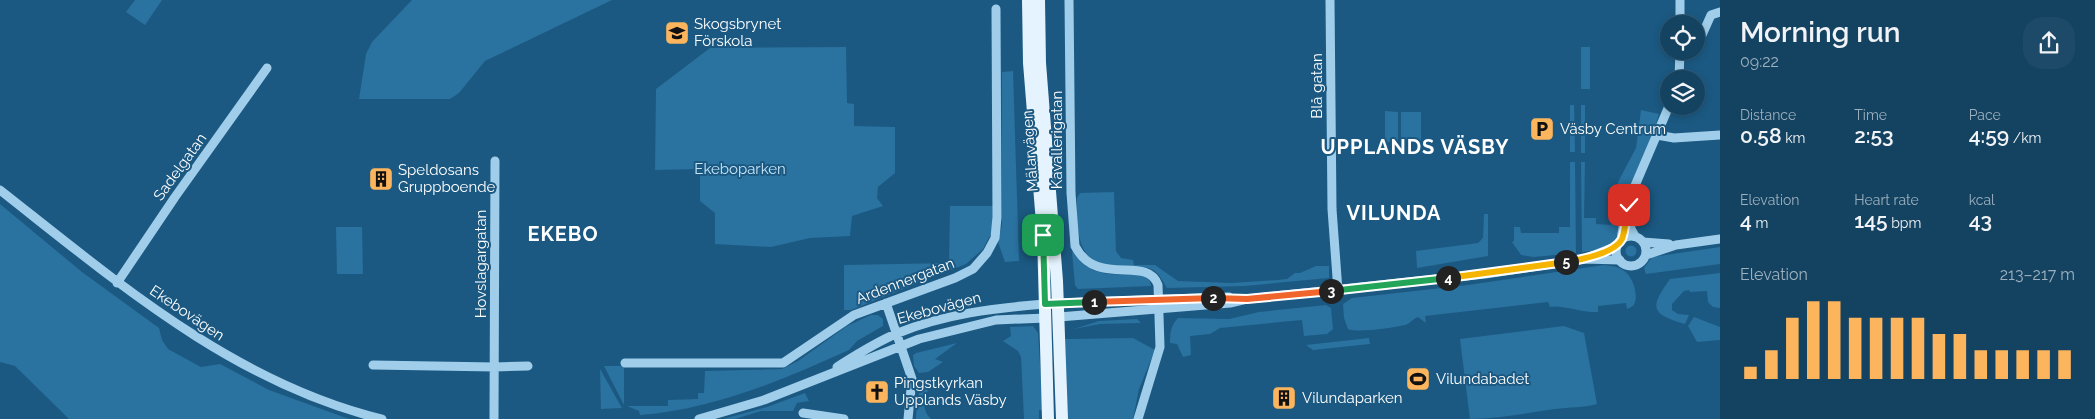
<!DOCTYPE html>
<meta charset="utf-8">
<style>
:root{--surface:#144362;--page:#1d4a68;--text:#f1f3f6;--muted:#9db0be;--line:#335c77;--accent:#fcb45d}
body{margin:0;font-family:Raleway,sans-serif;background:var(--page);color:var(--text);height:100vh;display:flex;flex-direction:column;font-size:19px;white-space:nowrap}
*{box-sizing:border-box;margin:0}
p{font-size:16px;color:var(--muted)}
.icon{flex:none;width:28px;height:28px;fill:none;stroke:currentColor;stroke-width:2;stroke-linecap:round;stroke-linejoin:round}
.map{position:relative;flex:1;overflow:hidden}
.sheet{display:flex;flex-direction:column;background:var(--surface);width:375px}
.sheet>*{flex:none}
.tools{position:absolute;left:1660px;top:15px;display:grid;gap:10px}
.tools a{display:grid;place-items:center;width:45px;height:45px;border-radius:50%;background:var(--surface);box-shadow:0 2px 8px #0003,0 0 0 1px var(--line);font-size:25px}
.pin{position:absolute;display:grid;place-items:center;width:42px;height:42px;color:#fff;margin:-21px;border-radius:10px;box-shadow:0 2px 8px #0006}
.km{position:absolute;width:25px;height:25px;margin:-12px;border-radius:50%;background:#222;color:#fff;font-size:14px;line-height:25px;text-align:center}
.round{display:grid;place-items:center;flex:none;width:52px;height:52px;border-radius:20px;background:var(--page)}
.overview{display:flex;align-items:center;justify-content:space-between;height:85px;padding:0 20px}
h1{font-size:28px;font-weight:600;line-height:38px}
.metrics{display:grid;grid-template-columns:repeat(3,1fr);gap:8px;height:85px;padding:5px 20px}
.metrics div{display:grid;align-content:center}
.metrics b{font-size:21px;font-weight:600}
.metrics small{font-size:14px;font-weight:400}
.metrics p{font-size:14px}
.chart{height:140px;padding:10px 20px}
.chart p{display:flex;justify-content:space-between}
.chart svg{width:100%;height:90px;margin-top:5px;stroke:var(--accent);stroke-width:6}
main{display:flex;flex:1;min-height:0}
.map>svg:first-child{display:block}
.green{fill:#2a729f}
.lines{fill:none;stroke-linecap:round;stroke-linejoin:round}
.minor{stroke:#a0ceea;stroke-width:9}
.major{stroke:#e4f3fe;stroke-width:12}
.split-1-casing{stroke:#fff;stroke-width:10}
.split-2-casing{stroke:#fff;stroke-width:10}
.split-3-casing{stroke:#fff;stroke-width:10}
.split-4-casing{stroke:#fff;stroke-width:10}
.split-5-casing{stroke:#fff;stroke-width:10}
.split-6-casing{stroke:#fff;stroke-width:10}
.split-1{stroke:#22a559;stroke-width:6}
.split-2{stroke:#f0652b;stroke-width:6}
.split-3{stroke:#f0652b;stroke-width:6}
.split-4{stroke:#22a559;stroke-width:6}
.split-5{stroke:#f5b400;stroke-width:6}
.split-6{stroke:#f5b400;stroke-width:6}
.labels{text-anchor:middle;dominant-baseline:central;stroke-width:4;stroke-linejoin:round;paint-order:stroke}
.poi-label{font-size:15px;fill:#fff;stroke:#1b5982;text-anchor:start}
.street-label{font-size:15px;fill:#fff;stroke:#1b5982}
.park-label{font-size:15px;fill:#c5e4f8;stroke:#1b5982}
.district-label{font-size:20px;font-weight:bold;letter-spacing:1px;fill:#fff;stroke:#1b5982}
</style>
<main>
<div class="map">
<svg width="1720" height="419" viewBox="0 0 1720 419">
<rect width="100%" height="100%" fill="#1b5982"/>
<path class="green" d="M135 0H162L145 25 126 12Z
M412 0H612L485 61 459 93 450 99H359L366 54 372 42Z
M846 47 847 103 854 104V126L895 127V173L878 187 877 198 883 206 852 216 850 236 810 238 771 247 715 244V213L700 201V169L655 170 656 89 710 48Z
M1581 47H1590V89H1581Z
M1013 71 1019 261 1005 262 998 242 1002 225V72Z
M1570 105H1574L1575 152H1570Z
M1581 105H1585V153H1581Z
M1641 110 1659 114 1651 139 1626 196 1617 239C1606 249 1595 251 1582 252L1581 162H1585L1584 218H1596V224L1611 225 1618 182 1636 148Z
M1385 111 1398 112V142H1385Z
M1401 112H1421V142H1401Z
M1570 162H1575L1576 253 1534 257 1521 255 1512 242 1514 241V227H1520L1521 233H1559V227H1570Z
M1114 192 1116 251 1121 258 1133 260 1134 265H1155L1178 281 1232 283 1277 280 1287 279 1295 273H1300L1316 266H1329V278L1245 286 1167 288C1162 281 1160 274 1153 270 1144 265 1131 267 1122 267 1076 267 1077 234 1077 198L1080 193Z
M0 204 82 272 159 328 162 340 168 349 201 367 220 364 269 390 349 419H69L15 366 0 362Z
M950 206H996L993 230 983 249 966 264 851 310H844V265L949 263Z
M1484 214H1488V256L1417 268 1416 251 1478 243 1483 238Z
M336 227H362L363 274H337Z
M1625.5 251a5.5 5.5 0 1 1 11 0a5.5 5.5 0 1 1-11 0Z
M1720 247V264L1646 274 1644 268 1652 257Z
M1072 251C1097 283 1113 271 1146 276L1150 281 1151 286 1078 289 1075 285Z
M1604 265C1610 266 1618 266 1623 270 1633 276 1640 297 1633 306L1627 309 1626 303 1598 306V312C1582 313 1561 304 1550 307L1548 302 1425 316 1426 323 1418 317C1412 319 1410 324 1405 325 1392 328 1359 333 1348 329L1344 318 1343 304 1352 298 1468 285Z
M1720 273V308L1713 307 1708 302 1707 291 1690 292 1689 290 1684 291 1672 304V310L1678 314 1689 315 1685 324C1651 314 1649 308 1670 279Z
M1326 305 1331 308 1333 329 1327 334 1304 336 1302 320 1220 328 1210 334 1190 336 1191 355 1183 357 1177 344 1170 343C1170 333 1171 325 1178 318L1229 319 1259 312Z
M871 315H878L883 319V326L857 341 849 350C783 380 714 409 640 415L639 411 627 406H668V400L698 399V393H704L705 371 782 369 798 361 847 326Z
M1694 317 1720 327V340L1697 342 1688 326Z
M1137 319 1141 323 1100 324 1074 329 1099 321Z
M1033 326 1038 333 1043 410H1039V419H1024L1021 357 1018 351 1003 341 1011 336 1010 327Z
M1564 326 1584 333 1597 404C1583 408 1570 407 1555 409 1527 413 1498 419 1470 419L1460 339Z
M1133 338 1155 350 1139 389 1133 419H1066L1065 339Z
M1369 338 1370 344 1313 350 1306 345Z
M957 343 935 359 943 362 928 372 919 373 914 366 913 355 916 353Z
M604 366H624V405Z
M600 369 622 408 601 409Z
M924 385 932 387C921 395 922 410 931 419H916C917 409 916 392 924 385Z
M805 393 809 401 797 403 793 411H761L735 419H723L767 407Z"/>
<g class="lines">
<path class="minor" d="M1069 0 1071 193 1075 246C1097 289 1147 254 1158 285L1160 347 1138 419
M1330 0 1332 209 1338 291
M1680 24V0
M1696 40 1702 35 1711 15 1720 12
M1679 79 1680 51
M1657 135 1674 138 1720 135
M0 190C117 282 234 383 382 419
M1629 210 1631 229 1635 236
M1616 251a15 15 0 1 1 30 0a15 15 0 1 1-30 0Z
M1621 240 1625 215 1634 188 1669 106
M1643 242 1669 244
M1646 255 1676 245 1720 239
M1587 258 1617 246
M117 283 175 197 267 68
M886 303 912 379 908 419
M1058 303 1229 297
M1059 317 1230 303 1247 299 1485 274 1585 259 1620 260
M625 363H783L854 315 955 278 973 269 987 253 995 238 997 217 996 9
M373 365 495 367 528 366
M837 367C856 355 876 342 898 333 945 314 994 308 1045 304
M803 413 844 419
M494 419 495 161
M699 419 764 400 919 339 996 320 1046 318"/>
<path class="major" d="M1028 0 1029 63 1043 235 1048 419
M1039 0 1040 63 1057 281 1062 419"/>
</g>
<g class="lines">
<defs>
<path id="split-1" d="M1043 235 1045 304 1094 302"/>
<path id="split-2" d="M1094 302 1213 298"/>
<path id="split-3" d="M1213 298 1247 299 1331 291"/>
<path id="split-4" d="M1331 291 1448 278"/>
<path id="split-5" d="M1448 278 1566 262"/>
<path id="split-6" d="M1566 262C1580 260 1615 253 1622 239 1626 229 1625 216 1629 205"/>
</defs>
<use href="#split-1" class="split-1-casing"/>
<use href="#split-2" class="split-2-casing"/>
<use href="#split-3" class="split-3-casing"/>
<use href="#split-4" class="split-4-casing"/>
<use href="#split-5" class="split-5-casing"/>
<use href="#split-6" class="split-6-casing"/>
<use href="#split-1" class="split-1"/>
<use href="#split-2" class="split-2"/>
<use href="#split-3" class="split-3"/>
<use href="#split-4" class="split-4"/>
<use href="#split-5" class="split-5"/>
<use href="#split-6" class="split-6"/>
</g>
<defs>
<symbol id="school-square" viewBox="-11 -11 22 22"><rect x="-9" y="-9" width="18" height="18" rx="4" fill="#fcb45d" stroke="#1b5982"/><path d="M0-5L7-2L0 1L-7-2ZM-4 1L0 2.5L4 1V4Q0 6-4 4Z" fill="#111"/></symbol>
<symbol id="parking-square" viewBox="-11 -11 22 22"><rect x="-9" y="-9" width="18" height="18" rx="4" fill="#fcb45d" stroke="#1b5982"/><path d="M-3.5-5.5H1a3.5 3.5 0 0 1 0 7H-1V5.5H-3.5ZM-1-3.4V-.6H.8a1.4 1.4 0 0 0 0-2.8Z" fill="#111"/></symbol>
<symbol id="building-square" viewBox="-11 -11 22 22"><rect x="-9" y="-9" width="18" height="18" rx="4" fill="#fcb45d" stroke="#1b5982"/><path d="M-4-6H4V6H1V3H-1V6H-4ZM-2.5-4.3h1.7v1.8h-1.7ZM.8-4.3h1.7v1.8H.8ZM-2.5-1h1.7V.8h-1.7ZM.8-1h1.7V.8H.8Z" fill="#111"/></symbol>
<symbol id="stadium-square" viewBox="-11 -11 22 22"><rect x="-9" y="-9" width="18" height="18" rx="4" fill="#fcb45d" stroke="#1b5982"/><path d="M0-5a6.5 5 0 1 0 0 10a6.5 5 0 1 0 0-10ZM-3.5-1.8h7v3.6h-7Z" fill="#111"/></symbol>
<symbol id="church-square" viewBox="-11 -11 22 22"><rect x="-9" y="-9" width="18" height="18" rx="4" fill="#fcb45d" stroke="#1b5982"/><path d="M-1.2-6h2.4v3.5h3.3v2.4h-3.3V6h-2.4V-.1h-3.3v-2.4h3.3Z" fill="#111"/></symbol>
</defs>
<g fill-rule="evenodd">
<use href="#school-square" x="663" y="19" width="28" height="28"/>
<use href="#parking-square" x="1528" y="115" width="28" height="28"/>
<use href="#building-square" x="367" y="165" width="28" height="28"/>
<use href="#stadium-square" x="1404" y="365" width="28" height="28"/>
<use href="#church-square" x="863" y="378" width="28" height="28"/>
<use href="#building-square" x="1270" y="384" width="28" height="28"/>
</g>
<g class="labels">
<g class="poi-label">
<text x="694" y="24">Skogsbrynet<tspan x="694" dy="17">Förskola</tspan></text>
<text x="1560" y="129">Väsby Centrum</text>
<text x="398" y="170">Speldosans<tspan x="398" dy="17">Gruppboende</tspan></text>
<text x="1436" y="379">Vilundabadet</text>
<text x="894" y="383">Pingstkyrkan<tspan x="894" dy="17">Upplands Väsby</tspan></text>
<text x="1302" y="398">Vilundaparken</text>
</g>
<g class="street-label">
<text transform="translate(1317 86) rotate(-90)">Blå gatan</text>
<text transform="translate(1057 140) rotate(-90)">Kavallerigatan</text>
<text transform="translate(1030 151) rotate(-94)">Mälarvägen</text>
<text transform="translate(180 167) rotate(-54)">Sadelgatan</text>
<text transform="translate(481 264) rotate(-90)">Hovslagargatan</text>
<text transform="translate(905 281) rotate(-21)">Ardennergatan</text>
<text transform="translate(939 308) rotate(-15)">Ekebovägen</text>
<text transform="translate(187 313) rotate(34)">Ekebovägen</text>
</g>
<g class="park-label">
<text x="740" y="169">Ekeboparken</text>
</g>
<g class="district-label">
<text x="1415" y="147">UPPLANDS VÄSBY</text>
<text x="1394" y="213">VILUNDA</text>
<text x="563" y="234">EKEBO</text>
</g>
</g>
</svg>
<div class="tools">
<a><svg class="icon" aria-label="locate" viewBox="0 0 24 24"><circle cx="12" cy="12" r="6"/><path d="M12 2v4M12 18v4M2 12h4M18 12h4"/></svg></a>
<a><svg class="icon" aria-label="layers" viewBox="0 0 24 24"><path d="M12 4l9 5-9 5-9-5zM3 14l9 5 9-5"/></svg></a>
</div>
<div class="pin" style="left:1043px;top:235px;background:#1e9e55"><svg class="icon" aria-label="arrive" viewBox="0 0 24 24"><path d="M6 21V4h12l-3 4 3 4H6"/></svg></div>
<div class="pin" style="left:1629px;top:205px;background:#d93025"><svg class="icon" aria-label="check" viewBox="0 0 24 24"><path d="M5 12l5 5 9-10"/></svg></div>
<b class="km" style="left:1094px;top:302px">1</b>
<b class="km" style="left:1213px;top:298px">2</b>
<b class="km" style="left:1331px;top:291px">3</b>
<b class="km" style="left:1448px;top:278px">4</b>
<b class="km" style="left:1566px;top:262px">5</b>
</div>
<section class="sheet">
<div class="overview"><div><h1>Morning run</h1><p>09:22</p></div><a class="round"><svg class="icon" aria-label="share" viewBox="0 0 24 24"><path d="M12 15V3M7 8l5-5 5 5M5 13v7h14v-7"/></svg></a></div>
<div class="metrics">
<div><p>Distance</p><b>0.58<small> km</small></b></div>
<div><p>Time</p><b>2:53</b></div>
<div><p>Pace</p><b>4:59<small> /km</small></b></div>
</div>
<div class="metrics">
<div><p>Elevation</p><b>4<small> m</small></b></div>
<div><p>Heart rate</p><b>145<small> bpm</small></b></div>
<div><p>kcal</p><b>43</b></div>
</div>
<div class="chart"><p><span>Elevation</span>213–217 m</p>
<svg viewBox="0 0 160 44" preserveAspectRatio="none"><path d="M5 44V38M15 44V30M25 44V14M35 44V6M45 44V6M55 44V14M65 44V14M75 44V14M85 44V14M95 44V22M105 44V22M115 44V30M125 44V30M135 44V30M145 44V30M155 44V30"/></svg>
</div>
</section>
</main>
